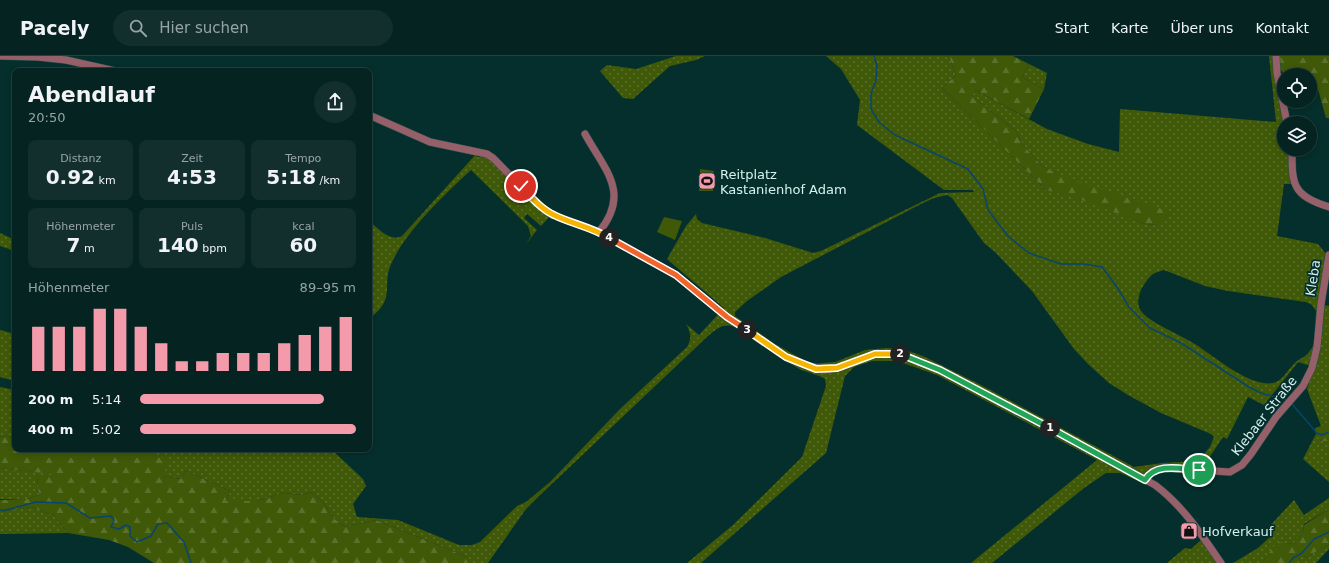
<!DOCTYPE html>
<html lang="de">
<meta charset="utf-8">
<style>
:root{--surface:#042321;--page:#122f2e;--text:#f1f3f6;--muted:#97a4a5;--line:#25403f;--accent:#f39aab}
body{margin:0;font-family:"DejaVu Sans",sans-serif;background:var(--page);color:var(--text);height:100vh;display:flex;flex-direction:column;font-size:15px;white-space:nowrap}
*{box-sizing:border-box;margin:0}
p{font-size:13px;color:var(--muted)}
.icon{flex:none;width:22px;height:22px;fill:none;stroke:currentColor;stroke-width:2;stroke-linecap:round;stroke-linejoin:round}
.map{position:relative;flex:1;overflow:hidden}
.drawer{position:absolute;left:12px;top:12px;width:360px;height:384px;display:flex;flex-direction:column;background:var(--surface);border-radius:8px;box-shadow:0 2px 6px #0003,0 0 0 1px var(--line)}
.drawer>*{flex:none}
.controls{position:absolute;left:1277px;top:12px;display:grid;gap:8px}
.controls a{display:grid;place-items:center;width:40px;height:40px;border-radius:50%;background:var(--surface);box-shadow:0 2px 6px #0003,0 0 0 1px var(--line);font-size:20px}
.pin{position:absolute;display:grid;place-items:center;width:34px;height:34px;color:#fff;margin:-17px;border:2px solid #fff;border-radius:50%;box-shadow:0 1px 4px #0007}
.km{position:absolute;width:20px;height:20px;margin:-10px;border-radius:50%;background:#222;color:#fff;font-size:11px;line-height:20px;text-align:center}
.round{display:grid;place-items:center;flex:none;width:42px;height:42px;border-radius:21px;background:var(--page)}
.head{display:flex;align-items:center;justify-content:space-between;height:68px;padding:0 16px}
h1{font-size:22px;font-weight:700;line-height:30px}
.metrics{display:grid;grid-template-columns:repeat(3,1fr);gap:6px;height:68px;padding:4px 16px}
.metrics div{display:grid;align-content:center;border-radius:8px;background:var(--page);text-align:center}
.metrics b{font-size:20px;font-weight:700}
.metrics small{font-size:11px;font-weight:400}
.metrics p{font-size:11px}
.chart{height:112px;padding:8px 16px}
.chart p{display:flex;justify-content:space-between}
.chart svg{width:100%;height:72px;margin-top:4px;stroke:var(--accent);stroke-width:6}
ul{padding:0 16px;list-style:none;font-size:13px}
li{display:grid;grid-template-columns:64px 48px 1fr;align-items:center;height:30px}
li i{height:10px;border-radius:5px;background:var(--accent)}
header{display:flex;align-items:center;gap:24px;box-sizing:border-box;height:56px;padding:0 20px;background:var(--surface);border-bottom:1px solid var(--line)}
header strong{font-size:19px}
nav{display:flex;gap:22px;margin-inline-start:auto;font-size:14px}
.search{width:280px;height:36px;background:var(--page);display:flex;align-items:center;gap:10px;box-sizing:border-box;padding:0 14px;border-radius:22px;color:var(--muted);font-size:15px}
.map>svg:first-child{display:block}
.grass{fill:url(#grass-dots);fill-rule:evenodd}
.forest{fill:url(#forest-firs)}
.garden{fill:#3f5908}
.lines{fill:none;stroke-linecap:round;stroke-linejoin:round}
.stream{stroke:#074470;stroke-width:1.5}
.minor-casing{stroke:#274e4b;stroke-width:8}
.minor{stroke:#95606a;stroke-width:7}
.split-1-casing{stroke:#fff;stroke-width:8}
.split-2-casing{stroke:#fff;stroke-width:8}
.split-3-casing{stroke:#fff;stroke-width:8}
.split-4-casing{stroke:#fff;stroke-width:8}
.split-5-casing{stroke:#fff;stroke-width:8}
.split-1{stroke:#22a559;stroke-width:5}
.split-2{stroke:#22a559;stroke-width:5}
.split-3{stroke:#f5b400;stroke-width:5}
.split-4{stroke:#f0652b;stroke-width:5}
.split-5{stroke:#f5b400;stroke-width:5}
.labels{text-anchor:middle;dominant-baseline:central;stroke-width:3.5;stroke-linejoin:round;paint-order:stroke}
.poi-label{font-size:13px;fill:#d7f1ee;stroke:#052f2c;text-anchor:start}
.street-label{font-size:13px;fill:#d7f1ee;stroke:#052f2c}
</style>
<header>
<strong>Pacely</strong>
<div class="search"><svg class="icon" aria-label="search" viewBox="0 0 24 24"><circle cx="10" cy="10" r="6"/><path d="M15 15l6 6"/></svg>Hier suchen</div>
<nav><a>Start</a><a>Karte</a><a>Über uns</a><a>Kontakt</a></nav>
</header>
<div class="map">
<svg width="1329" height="507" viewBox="0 0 1329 507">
<defs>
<pattern id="grass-dots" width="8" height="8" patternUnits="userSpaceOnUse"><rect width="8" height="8" fill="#3f5908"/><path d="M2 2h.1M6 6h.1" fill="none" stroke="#5a712c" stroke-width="1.8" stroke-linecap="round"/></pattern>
<pattern id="forest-firs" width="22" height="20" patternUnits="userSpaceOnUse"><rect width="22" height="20" fill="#3f5908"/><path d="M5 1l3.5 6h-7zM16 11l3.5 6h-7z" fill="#5a712c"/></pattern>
</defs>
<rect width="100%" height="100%" fill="#052f2c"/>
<path class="grass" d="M676 0H705L696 4 670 10 633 43 623 42 600 15 607 9 636 13Z
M826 0H946L950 3 956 19 942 32 1046 134 1079 142 1145 168 1159 169 1042 110 1023 89 1016 75 972 40 975 34 1047 73 1088 88 1119 96 1120 53 1276 66 1269 0H1274L1284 67V93H1290L1293 128H1284L1277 180 1318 188 1327 199 1324 249 1329 250V370H1321L1307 333 1314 311 1298 306 1264 349 1248 341 1227 383 1223 381 1199 417 1170 414 1153 417 1146 429 1121 417H1106L1084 432 992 507H971L1097 404 937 319 906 308 894 305H872L854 311 845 320 826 397 701 507H687L733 469 802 401 826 330 825 323C816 317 805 317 796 311 775 300 755 284 735 271 723 267 718 272 708 280L538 441 526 453 488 507H468L465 500 376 464 345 471 332 461 324 447 311 436 301 439 283 437 258 445H226L230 435 186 415 181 423 163 420 148 393H331L363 423 366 430 353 448 357 461 398 464 459 489H472L480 486 517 450 526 446 550 426 621 352 687 291C692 283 691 276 686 268L699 279 724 252 667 203 686 170 696 158 697 163 702 167 765 182 813 197 821 195 940 137 974 136 973 134H944L857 69 860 44 841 13ZM947 139 952 142 984 187 995 196 1032 235 1074 293 1088 308 1109 327 1128 339 1161 357 1211 378 1214 381 1210 391 1198 405 1162 407 1134 411 981 329 923 300 903 293 886 292 865 294 835 306 811 308 775 288 735 260V256L747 245 781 221 921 148 934 142ZM1164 214 1205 230 1228 235 1306 246 1312 249 1316 255C1315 267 1318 287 1309 296 1305 302 1297 303 1293 309 1287 315 1283 323 1276 326 1253 335 1212 298 1193 287 1179 278 1150 267 1141 255 1133 244 1144 225 1153 218 1156 216 1161 215 1164 214Z
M1029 8 1047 17 1044 33 1022 21Z
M477 97V101H480L482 98 490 103 550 160 541 170 527 158 524 162 537 174 526 188 531 180 528 170 471 114C446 137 408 173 393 204 379 230 399 240 369 263V165C379 173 389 186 402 180Z
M0 177 15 184V195L0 190Z
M0 274 15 278V325L0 321Z
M0 331 15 334V382L0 380Z
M1316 378 1321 385H1329V426L1303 403Z
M0 412 82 421H37L39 439 24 444 0 443Z
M1329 442V453L1304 468 1303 476 1293 488 1277 487 1262 507H1233L1258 492 1270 481 1267 473 1294 444 1304 459Z
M31 451 53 459 68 477 0 478V456Z
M1201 484 1217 507H1167L1185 492 1191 493Z
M1329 489V493L1316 507H1297V503L1303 500 1306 501Z"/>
<path class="forest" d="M946 0H1013L1029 8 1022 21 1044 33 1029 63 975 34 972 40 1016 75 1023 89 1042 110 1067 122 1174 157 1159 169 1145 168 1079 143 1046 134 942 32 956 19 950 3Z
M1279 0H1329V62H1326L1318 33 1310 32V19H1285L1280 13Z
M1321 370H1329V385H1321L1316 378 1315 372Z
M0 380 15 382V393H148L169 406 163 420 181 423 186 415 230 435 226 445H258L283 437 301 439 311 436 324 447 332 461 345 471 376 464 465 500 468 507H154L128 491 109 484 68 477 53 459 31 451 0 456V444H24L39 439 37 421H77L0 412Z
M1329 453V489L1306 501 1303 500 1297 503V507H1262L1277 486 1293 488 1303 476 1304 469Z"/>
<path class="garden" d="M700 113 714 115 713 135H699Z
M664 161 682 165 675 184 657 176Z"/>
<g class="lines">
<path class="stream" d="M874 0 877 10 876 24 871 38V53L879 66 895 79 968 113 983 133 988 154 1008 180 1029 197 1061 208H1084L1102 211 1117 231 1129 251 1150 272 1181 287 1249 331 1261 337 1287 344
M1292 348 1317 377 1322 379 1329 376
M0 454H6L36 446 66 447 90 462 111 460 114 464 111 471 119 473 126 469 130 471V480L137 486 151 480 158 468 167 467 184 486 191 507
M1289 507 1293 502 1302 497 1314 483 1329 476"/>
<defs>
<path id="minor" d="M0 0 38 1 66 4 115 15
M1276 0 1277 17 1287 67
M369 59 430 86 487 98 493 102 541 151 553 159 599 176 676 219 727 261 786 301 802 308 825 314 837 312 875 298 904 299 940 314 1155 429C1183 450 1201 478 1221 507
M585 78C605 114 631 137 599 176
M1292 93C1292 129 1292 139 1329 151
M1145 423C1150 416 1154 413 1163 412L1230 416 1242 409 1251 398 1276 361 1303 330 1312 312 1317 291 1321 248 1329 199"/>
</defs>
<use href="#minor" class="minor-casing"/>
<use href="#minor" class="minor"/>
</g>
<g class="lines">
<defs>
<path id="split-1" d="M1050 372 1145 424C1156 406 1181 413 1199 414"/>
<path id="split-2" d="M900 298 940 314 1050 372"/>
<path id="split-3" d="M747 274 786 301 816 313 837 312 875 298H900"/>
<path id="split-4" d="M609 182 676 219 727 261 747 274"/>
<path id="split-5" d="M521 130C531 141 541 153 554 159 572 168 592 171 609 182"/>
</defs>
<use href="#split-1" class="split-1-casing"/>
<use href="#split-2" class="split-2-casing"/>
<use href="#split-3" class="split-3-casing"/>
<use href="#split-4" class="split-4-casing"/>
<use href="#split-5" class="split-5-casing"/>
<use href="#split-1" class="split-1"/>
<use href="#split-2" class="split-2"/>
<use href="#split-3" class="split-3"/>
<use href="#split-4" class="split-4"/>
<use href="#split-5" class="split-5"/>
</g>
<defs>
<symbol id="stadium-square" viewBox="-11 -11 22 22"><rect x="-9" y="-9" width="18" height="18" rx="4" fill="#f39aab" stroke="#052f2c"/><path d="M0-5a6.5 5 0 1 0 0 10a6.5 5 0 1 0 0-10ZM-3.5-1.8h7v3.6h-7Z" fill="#111"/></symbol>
<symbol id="shop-square" viewBox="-11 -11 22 22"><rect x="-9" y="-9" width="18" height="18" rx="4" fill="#f39aab" stroke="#052f2c"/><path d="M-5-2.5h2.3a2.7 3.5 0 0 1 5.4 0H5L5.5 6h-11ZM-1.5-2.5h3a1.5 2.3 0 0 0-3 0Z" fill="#111"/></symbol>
</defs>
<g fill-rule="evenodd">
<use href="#stadium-square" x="697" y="115" width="20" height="20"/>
<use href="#shop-square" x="1179" y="465" width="20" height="20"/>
</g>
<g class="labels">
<g class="poi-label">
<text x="720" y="118">Reitplatz<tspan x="720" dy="15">Kastanienhof Adam</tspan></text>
<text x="1202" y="475">Hofverkauf</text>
</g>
<g class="street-label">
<text transform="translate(1313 222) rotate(-81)">Kleba</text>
<text transform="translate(1264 360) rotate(-52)">Klebaer Straße</text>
</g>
</g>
</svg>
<div class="controls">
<a><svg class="icon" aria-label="locate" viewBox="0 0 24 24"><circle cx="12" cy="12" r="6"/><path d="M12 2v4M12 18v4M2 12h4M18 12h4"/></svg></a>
<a><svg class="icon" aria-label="layers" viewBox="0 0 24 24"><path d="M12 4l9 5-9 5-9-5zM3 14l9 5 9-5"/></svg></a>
</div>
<div class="pin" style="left:1199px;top:414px;background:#1e9e55"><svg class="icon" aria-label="arrive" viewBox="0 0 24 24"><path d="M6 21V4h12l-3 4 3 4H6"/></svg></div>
<div class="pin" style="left:521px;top:130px;background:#d93025"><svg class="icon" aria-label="check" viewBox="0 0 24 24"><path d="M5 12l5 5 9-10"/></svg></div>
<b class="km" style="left:1050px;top:372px">1</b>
<b class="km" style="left:900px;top:298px">2</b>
<b class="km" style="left:747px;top:274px">3</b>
<b class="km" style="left:609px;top:182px">4</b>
<section class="drawer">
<div class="head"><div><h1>Abendlauf</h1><p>20:50</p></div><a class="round"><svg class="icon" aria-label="share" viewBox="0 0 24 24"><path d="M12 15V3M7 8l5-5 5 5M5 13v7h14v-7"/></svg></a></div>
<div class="metrics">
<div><p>Distanz</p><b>0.92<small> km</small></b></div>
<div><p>Zeit</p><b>4:53</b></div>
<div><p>Tempo</p><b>5:18<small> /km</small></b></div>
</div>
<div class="metrics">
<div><p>Höhenmeter</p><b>7<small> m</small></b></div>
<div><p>Puls</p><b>140<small> bpm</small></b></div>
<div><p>kcal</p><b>60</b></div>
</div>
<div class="chart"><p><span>Höhenmeter</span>89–95 m</p>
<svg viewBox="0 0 160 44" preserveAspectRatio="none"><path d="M5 44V17M15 44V17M25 44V17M35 44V6M45 44V6M55 44V17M65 44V27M75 44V38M85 44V38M95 44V33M105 44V33M115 44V33M125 44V27M135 44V22M145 44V17M155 44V11"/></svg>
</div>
<ul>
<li><b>200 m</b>5:14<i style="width:85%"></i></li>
<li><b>400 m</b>5:02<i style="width:100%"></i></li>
</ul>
</section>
</div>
